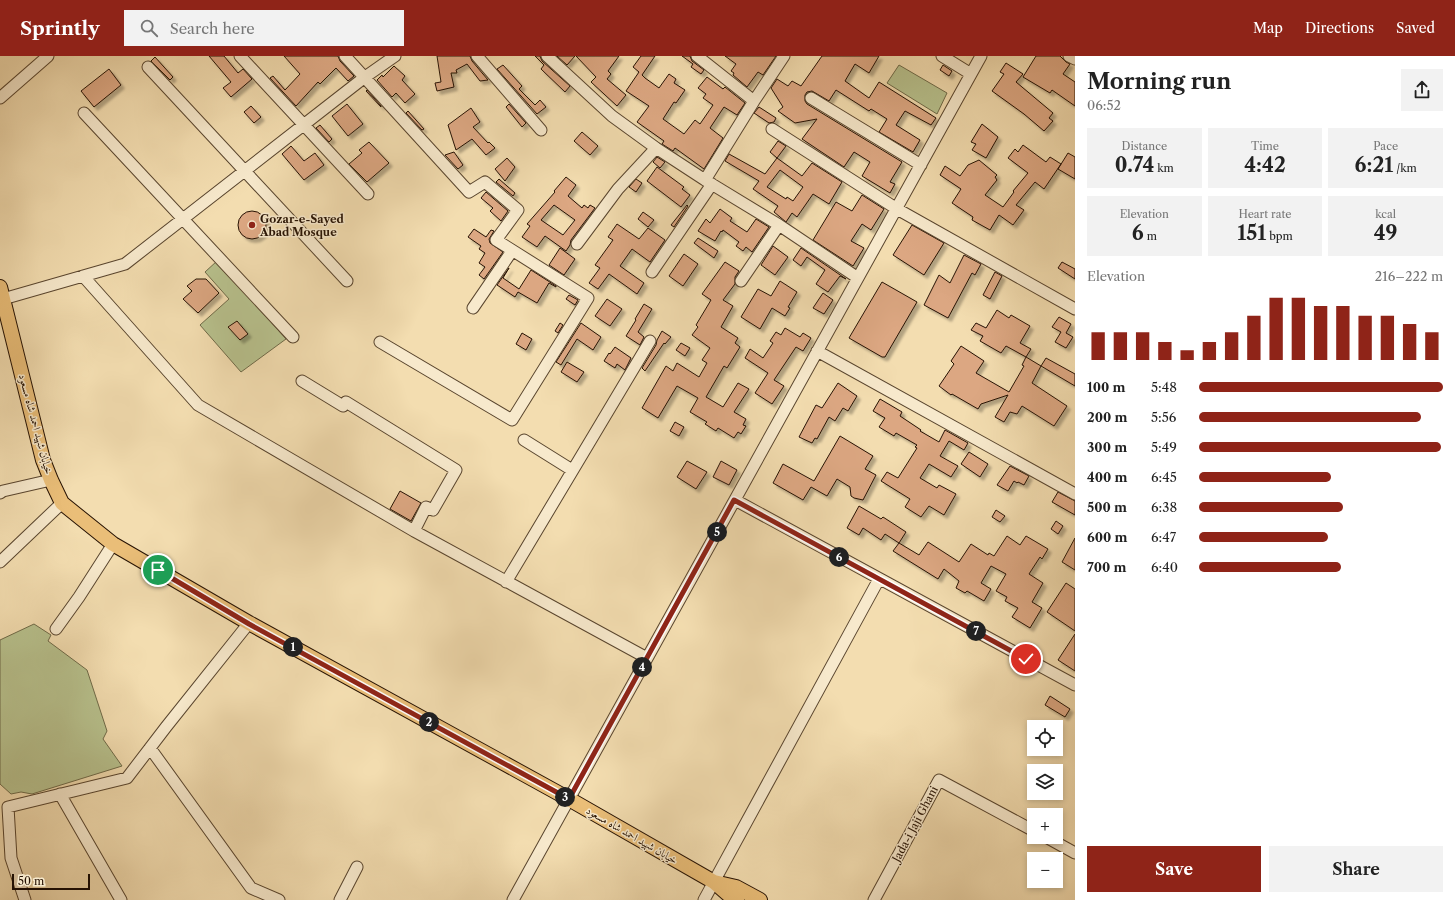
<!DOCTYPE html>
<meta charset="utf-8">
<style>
:root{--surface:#fff;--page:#f2f2f2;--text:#222;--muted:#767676;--accent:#8f2418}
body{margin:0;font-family:"Libre Caslon Text",Amiri,serif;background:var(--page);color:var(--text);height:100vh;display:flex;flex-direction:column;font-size:15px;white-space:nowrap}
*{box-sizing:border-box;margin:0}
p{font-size:13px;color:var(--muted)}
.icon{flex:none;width:22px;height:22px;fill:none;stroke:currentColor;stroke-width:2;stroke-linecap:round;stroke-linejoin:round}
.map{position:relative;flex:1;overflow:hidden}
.panel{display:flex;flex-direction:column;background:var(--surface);width:380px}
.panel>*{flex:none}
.buttons{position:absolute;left:1027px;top:664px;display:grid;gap:8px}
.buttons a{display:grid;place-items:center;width:36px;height:36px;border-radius:0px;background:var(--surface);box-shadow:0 2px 6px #0003;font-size:20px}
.scale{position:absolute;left:12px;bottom:10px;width:78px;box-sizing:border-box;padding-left:4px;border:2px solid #261203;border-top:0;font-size:11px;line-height:14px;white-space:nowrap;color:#261203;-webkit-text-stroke:3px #f7e9cc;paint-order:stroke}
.pin{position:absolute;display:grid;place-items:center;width:34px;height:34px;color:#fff;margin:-17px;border:2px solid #fff;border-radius:50%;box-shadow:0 1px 4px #0007}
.km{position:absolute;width:20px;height:20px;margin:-10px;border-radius:50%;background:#222;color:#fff;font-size:11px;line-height:20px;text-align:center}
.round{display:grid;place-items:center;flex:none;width:42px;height:42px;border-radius:0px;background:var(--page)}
.summary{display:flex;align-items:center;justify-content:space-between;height:68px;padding:0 12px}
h1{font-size:22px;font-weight:700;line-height:30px}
.metrics{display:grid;grid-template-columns:repeat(3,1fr);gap:6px;height:68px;padding:4px 12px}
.metrics div{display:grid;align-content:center;border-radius:0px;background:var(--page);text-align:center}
.metrics b{font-size:20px;font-weight:700}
.metrics small{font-size:11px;font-weight:400}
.metrics p{font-size:11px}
.chart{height:112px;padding:8px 12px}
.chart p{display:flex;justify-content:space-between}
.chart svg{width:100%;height:72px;margin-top:4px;stroke:var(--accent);stroke-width:6}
.cta{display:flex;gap:8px;margin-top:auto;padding:8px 12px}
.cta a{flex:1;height:46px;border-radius:0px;background:var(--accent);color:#fff;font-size:16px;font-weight:700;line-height:46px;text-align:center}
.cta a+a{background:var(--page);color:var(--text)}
ul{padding:0 12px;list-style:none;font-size:13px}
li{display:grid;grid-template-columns:64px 48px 1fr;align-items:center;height:30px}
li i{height:10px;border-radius:5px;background:var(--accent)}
header{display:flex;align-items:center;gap:24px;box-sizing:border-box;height:56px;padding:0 20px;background:var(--accent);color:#fff}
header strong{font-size:19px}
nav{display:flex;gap:22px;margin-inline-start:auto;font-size:14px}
.search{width:280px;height:36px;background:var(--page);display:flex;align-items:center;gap:10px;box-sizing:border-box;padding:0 14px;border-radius:0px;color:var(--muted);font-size:15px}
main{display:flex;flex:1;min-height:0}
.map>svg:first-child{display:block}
.green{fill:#b8c28e;stroke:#6f6a48}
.building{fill:#dca782;stroke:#261203;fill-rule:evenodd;filter:url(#shadow)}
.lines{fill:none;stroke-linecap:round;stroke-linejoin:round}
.minor-casing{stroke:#59452e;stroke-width:13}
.major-casing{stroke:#261203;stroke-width:16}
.minor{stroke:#f7e9cc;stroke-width:11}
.major{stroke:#eabe78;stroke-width:14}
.route-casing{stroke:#fff;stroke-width:8}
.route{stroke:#8f2418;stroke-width:5}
.poi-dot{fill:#8f2418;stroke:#f7e9cc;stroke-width:1.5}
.labels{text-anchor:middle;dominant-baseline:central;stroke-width:3;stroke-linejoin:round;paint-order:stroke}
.poi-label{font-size:11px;font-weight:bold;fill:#261203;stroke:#f7e9cc;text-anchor:start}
.street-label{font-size:11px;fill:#261203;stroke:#f7e9cc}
</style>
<header>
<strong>Sprintly</strong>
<div class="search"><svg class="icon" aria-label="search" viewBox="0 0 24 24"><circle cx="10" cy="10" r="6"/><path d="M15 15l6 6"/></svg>Search here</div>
<nav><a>Map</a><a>Directions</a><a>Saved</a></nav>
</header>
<main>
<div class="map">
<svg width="1075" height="844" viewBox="0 0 1075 844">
<defs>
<filter id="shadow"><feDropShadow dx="3.5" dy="3.5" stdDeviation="1" flood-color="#0004"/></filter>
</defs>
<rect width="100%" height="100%" fill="#f3ddb0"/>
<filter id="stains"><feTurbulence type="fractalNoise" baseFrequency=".005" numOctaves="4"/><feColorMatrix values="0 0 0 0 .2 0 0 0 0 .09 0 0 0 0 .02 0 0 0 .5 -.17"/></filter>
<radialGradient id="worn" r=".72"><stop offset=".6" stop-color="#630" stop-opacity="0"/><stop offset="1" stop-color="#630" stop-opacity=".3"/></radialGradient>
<path class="green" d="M899 9 947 37 937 58 887 27Z
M217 205 286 283 241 316 200 269 229 243 205 216Z
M34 568 51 579 48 585 87 614 107 675 103 683 122 710 32 738 21 736 11 738 0 728V584Z"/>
<path class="building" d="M209 0H224L238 17 243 13 252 23 231 41 223 32 231 26Z
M284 0H338L340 5 354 20 348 25 336 12 320 28 318 26 296 50 270 22 273 20 285 34 300 18Z
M437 0H470L472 5 488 24 480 25 467 8 456 14 457 17H451L454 31 437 35 435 27 441 26Z
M535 0H540L542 5 570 30 565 36 541 13 544 9Z
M557 0H575L567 9Z
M576 0H619L608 15 611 18 607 23 626 39 617 50 591 26 596 21Z
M641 0H655L642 19 645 22 659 32 669 18 676 23 674 27 685 34 676 47 674 46 663 63 684 78 695 64 700 68 713 49 703 42 706 38 698 32 707 21 723 33 725 31 745 47 737 59 724 51 710 72 723 82 704 113 675 92 673 95 662 88 664 85 637 66 649 50 626 35 639 16 633 11Z
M682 0H690L692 5 704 14 701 18 691 11 693 8Z
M725 0H776L763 19 758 16 747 31 733 19 734 17 731 15 736 8Z
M822 0H879L869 17 855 8 845 25 869 42 879 26 936 62 931 69 905 55 896 69 920 84 913 96 879 76 887 63 871 53 869 55 836 34 829 45 812 35 807 36 805 39V45L807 48 902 106 890 126 895 128 890 137 862 120 870 106 854 96 844 111 802 83 817 63 795 67 778 55 783 51 771 32 777 23 788 30 792 25 801 30Z
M1036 0H1060L1066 6 1070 8 1063 18 1075 26V50L1052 34 1050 37 1023 21Z
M155 1 173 21 170 24 151 5Z
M1006 7 1023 18 1016 26 1053 57 1049 62 1053 65 1044 75 1024 58 992 35 1004 18 1000 16Z
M503 9 522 30 519 33 535 49 540 44 546 51 537 58 497 13Z
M943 9 952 15 949 20 940 14Z
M394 10 405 20 402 24 415 38 405 47 396 37 392 41 377 24 382 19 383 21Z
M109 13 121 29 94 51 81 35Z
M367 34 381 50V51L366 35Z
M347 48 363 68 348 80 332 60Z
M509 48 526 67 522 71 506 51Z
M251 50 261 61 254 67 244 56Z
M759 51 776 62 774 66 769 67 754 57Z
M471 52 480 66 473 71 488 87 489 86 495 92 486 99 472 83 456 94 448 69Z
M408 55 424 73 422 74 406 57Z
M982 68 998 81 986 102 972 94 976 88 971 86Z
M320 69 332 83 329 86 316 72Z
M582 76 598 90 590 99 574 85Z
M778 85 786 90 777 102 770 96Z
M369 86 389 107 367 126 349 108 362 97 359 94Z
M1023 89 1046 106 1050 101 1061 108 1044 133 1035 126 1016 149 1024 154 1013 169 999 159 990 174 972 164 973 161 952 147 961 133 940 119 945 110 960 120 968 109 979 104 997 119 995 121 997 124 985 139 1003 151 1014 136 1013 135 1028 117 1008 102 1015 93 1018 96Z
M291 90 304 105 315 97 324 109 304 124 282 98Z
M454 96 463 109 458 113 445 99Z
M1068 97 1075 101V123L1058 113Z
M729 98 765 118 777 102 802 120 812 107 842 126 829 148 813 138 797 161 792 157 786 166 774 156 778 150 753 133 759 125 725 105ZM780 114 803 131 793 145 787 141 786 143 767 131Z
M657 101 665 106 660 112 653 106Z
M507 102 515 111 505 125 495 113Z
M657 111 684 131 682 133 690 139 681 151 647 125Z
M566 121 576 129 568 140 582 152 584 149 588 152 590 149 595 152 571 184 570 189 566 195 545 180 537 191 522 181 530 170 527 168 555 136 554 135ZM554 149 575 164 563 179 541 164Z
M499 123 515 137 513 140 496 126Z
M636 123 642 127 636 136 629 131Z
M486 136 508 155 501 165 490 155 493 152 481 142Z
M862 139 884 153 871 174 862 168 851 185 864 192 853 210 813 184 836 146 852 155Z
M687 149 688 150 674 171 671 169Z
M720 153 732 162 730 165 747 176 756 163 769 171 752 196 746 191 743 195 736 190 739 186 723 174 722 176 721 175 715 185 698 175 706 163 710 167Z
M238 169a14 14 0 1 1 28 0a14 14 0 1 1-28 0Z
M643 156 654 164 648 171 638 163Z
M617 168 639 183 648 172 665 184 650 206 632 193 620 210 644 227 637 238 609 218 598 233 589 227 600 212 595 209 613 184 608 181Z
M912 169 944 187 924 219 893 199Z
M474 173 486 181 491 174 494 175 489 183 490 187 503 196 484 223 479 219 485 211 479 207 485 197 479 193 481 190 468 181Z
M698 182 718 195 714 202 694 187Z
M773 190 788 201 775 219 761 209Z
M560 192 575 203 564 219 549 209Z
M801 192 846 223 840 220 828 236 816 228 825 214 807 201 801 210 793 204Z
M684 198 698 208 683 230 669 220Z
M964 199 981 208 975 219 972 217 948 262 924 249 939 219 950 227Z
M725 206 739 215 735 221V228L723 244 733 250 721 271 738 282 735 287 740 291 727 312 724 310 706 341 723 351 738 327 749 333 734 356 746 363 743 369 746 370 741 378 738 376 734 382 718 372 716 375 705 368 707 366 690 356 698 342 677 330 658 362 642 352 666 310 673 315 677 307 699 321 707 307 702 304 710 292 692 279 698 271 696 269 711 244 702 238Z
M1062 206 1075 213V223L1058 212Z
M509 212 503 222 519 233 531 214 556 230V231L549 227 537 247 518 236 515 241 497 229Z
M995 216 1002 220 990 243 983 239Z
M196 223H206L219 237 198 257 183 243 192 235 187 230Z
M780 225 797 236 788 251 790 252 785 260 772 252 760 273 741 261 758 233 771 240Z
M882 226 917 246 885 301H882L849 282Z
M823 237 833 244 824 258 813 252Z
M569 239 578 244 575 249 566 243Z
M607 243 622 253 610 270 595 260Z
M644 248 652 253 638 276 644 281 640 289 626 280 636 264 635 263Z
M997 254 1009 262 1011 259 1030 270 1020 287 1031 293 1026 301 1006 290 1001 297 980 285 983 280 971 274 976 267 986 272Z
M1059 261 1071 268 1066 277 1073 281 1066 292 1055 286 1061 276 1052 271Z
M237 265 248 278 240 284 228 271Z
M560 267 563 269 558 277 555 275Z
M581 267 601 281 593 294 577 283 561 309 556 306Z
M785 272 800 281 803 277 811 282 803 295 796 291 774 324 784 330 772 348 755 337 768 317 745 302 750 293 763 302 773 287 770 285 776 276 781 279Z
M662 275 671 281 665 288 664 287 645 315 642 312 656 289 657 284Z
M522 277 532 283 526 294 516 288Z
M681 287 690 292 685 300 676 294Z
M961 290 984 305 976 317 1009 336 1024 310 1022 309 1026 301 1041 310 1032 327 1067 350 1054 370 1022 350 1017 358 1010 356 1004 366 995 361 1008 339 981 348 978 353 952 338 951 339 939 330 954 308 951 305Z
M615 291 631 302 625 314 617 308 615 312 604 305 609 297 610 298Z
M1046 302 1075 318V330L1041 310Z
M567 306 584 316 577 326 561 316Z
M838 327 857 340 848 355 843 352 835 365 829 361 817 383 815 382 812 387 799 381 816 349 822 352Z
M880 343 902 356 900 360 921 374 920 375 939 386 945 374 968 387 964 394 949 385 940 400 958 410 951 421 929 408 920 422 937 432 939 429 956 438 944 459 929 450 921 461 905 451 910 443 881 425 887 416 898 422 917 392 915 391 917 389 896 377 894 380 879 371 885 362 873 355Z
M675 366 684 371 679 380 670 375Z
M840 380 873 400 865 413 876 419 863 444 854 442 851 440 850 431 837 423 827 440 811 431 803 444 773 427 783 408 814 425Z
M969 396 988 408 980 421 961 408Z
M687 405 707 416 696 433 677 421Z
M721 405 737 414 729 429 713 421Z
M1010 410 1029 420 1024 429 1018 426 1017 427 1014 425 1008 435 997 429Z
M400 435 421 447 411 465 390 453Z
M1058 436 1075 445V459L1052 446Z
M859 450 881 463 883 461 906 476 899 487 885 478 881 484 863 472 859 479 847 472Z
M996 454 1005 460 1000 466 992 461Z
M1056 465 1063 470 1058 478 1051 473Z
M1007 480 1020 489 1026 480 1048 493 1042 503 1040 501 1029 518 1043 527 1032 546 1042 552 1030 572 1012 561 1018 552 1005 545 1007 541 996 535 1006 518 991 510 981 527 991 533 984 545 967 535 965 537 956 532 959 525 944 513 938 523 893 495 899 487 919 499 928 486 959 506 971 488 988 499 989 497 994 500Z
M1075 482V514L1062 506Z
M1066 527 1075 533V575L1047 556Z
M1075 578V615L1058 604Z
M1050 640 1070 653 1065 661 1045 649Z"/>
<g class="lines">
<defs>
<path id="minor" d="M240 0 368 138
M345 0 469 136 485 126 518 154 496 184 588 242 512 364 380 286
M477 0 541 74
M547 0 612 60 656 92 705 124 779 169 858 222
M697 0 754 45
M942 0 971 18
M1069 0 1075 3
M148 11 347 225
M0 42 48 0
M811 42 921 109
M84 57 293 281
M772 73 897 153 1075 253
M705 124 754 45 784 0
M577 188 618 133 656 92
M652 216 712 128
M83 220 198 349 414 475 647 602
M741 225 779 169
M3 243 125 208 365 21 395 0
M473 252 512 195
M817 295 1075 438
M302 325 343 350 346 346 456 414 433 454 426 451 414 475
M524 384 572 414
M0 437 3 435 51 424
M735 444 1075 629
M0 506 62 447
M506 526 650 285
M56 573 79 541 113 488
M150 692 251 832 279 844
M60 738 121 844
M1046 781 1075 797
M25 844 11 802 8 751 127 722 166 671 249 567
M340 844 357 811
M513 844 981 0
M704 844 879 523
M874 844 939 724 1034 775"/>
<path id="major" d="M0 231 43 404 51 424 62 447 113 488 249 567 569 743 714 826 730 840 737 844
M714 826 736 831 760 844"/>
</defs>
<use href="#minor" class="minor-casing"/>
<use href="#major" class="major-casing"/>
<use href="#minor" class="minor"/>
<use href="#major" class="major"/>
</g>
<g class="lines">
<defs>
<path id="route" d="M158 514 249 568 569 743 734 444 1026 603"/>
</defs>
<use href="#route" class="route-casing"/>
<use href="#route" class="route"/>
</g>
<circle class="poi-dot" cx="252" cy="169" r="4"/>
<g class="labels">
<g class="poi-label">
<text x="260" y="163">Gozar-e-Sayed<tspan x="260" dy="13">Abad Mosque</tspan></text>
</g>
<g class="street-label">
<text transform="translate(36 368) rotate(75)">خیابان شهید احمد شاه مسعود</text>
<text transform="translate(915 768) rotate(-62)">Jada-i Jaji Ghani</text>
<text transform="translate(632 779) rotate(30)">خیابان شهید احمد شاه مسعود</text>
</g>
</g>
<rect width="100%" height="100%" filter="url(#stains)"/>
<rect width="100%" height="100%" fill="url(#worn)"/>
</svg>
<div class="buttons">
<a><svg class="icon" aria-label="locate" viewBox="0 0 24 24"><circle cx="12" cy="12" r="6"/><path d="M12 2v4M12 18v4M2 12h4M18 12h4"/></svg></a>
<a><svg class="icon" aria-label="layers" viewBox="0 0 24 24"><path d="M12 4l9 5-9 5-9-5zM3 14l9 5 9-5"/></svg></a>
<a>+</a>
<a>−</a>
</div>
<div class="scale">50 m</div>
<div class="pin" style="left:158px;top:514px;background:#1e9e55"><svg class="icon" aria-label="arrive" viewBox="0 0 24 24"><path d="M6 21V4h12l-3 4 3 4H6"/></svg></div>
<div class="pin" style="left:1026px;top:603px;background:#d93025"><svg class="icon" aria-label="check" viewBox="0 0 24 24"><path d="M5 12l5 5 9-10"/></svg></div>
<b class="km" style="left:293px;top:591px">1</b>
<b class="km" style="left:429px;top:666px">2</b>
<b class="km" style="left:565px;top:741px">3</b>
<b class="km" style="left:642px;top:611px">4</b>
<b class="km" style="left:717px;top:476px">5</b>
<b class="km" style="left:839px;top:501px">6</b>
<b class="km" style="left:976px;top:575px">7</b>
</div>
<section class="panel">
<div class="summary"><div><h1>Morning run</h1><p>06:52</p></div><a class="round"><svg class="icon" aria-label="share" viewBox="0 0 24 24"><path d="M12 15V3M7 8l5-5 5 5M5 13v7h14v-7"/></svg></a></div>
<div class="metrics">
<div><p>Distance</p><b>0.74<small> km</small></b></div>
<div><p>Time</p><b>4:42</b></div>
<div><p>Pace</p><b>6:21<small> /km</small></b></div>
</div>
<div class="metrics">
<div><p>Elevation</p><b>6<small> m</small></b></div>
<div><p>Heart rate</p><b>151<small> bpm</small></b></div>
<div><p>kcal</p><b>49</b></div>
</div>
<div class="chart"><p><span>Elevation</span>216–222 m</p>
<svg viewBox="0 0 160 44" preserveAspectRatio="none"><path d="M5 44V27M15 44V27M25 44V27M35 44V33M45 44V38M55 44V33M65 44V27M75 44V17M85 44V6M95 44V6M105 44V11M115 44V11M125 44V17M135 44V17M145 44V22M155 44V27"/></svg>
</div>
<ul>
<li><b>100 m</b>5:48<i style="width:100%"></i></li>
<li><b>200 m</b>5:56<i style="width:91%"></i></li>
<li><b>300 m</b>5:49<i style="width:99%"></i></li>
<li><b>400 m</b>6:45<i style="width:54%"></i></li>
<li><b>500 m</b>6:38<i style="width:59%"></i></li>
<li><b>600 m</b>6:47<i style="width:53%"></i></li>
<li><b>700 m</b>6:40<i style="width:58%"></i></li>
</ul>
<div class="cta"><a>Save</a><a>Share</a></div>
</section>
</main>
